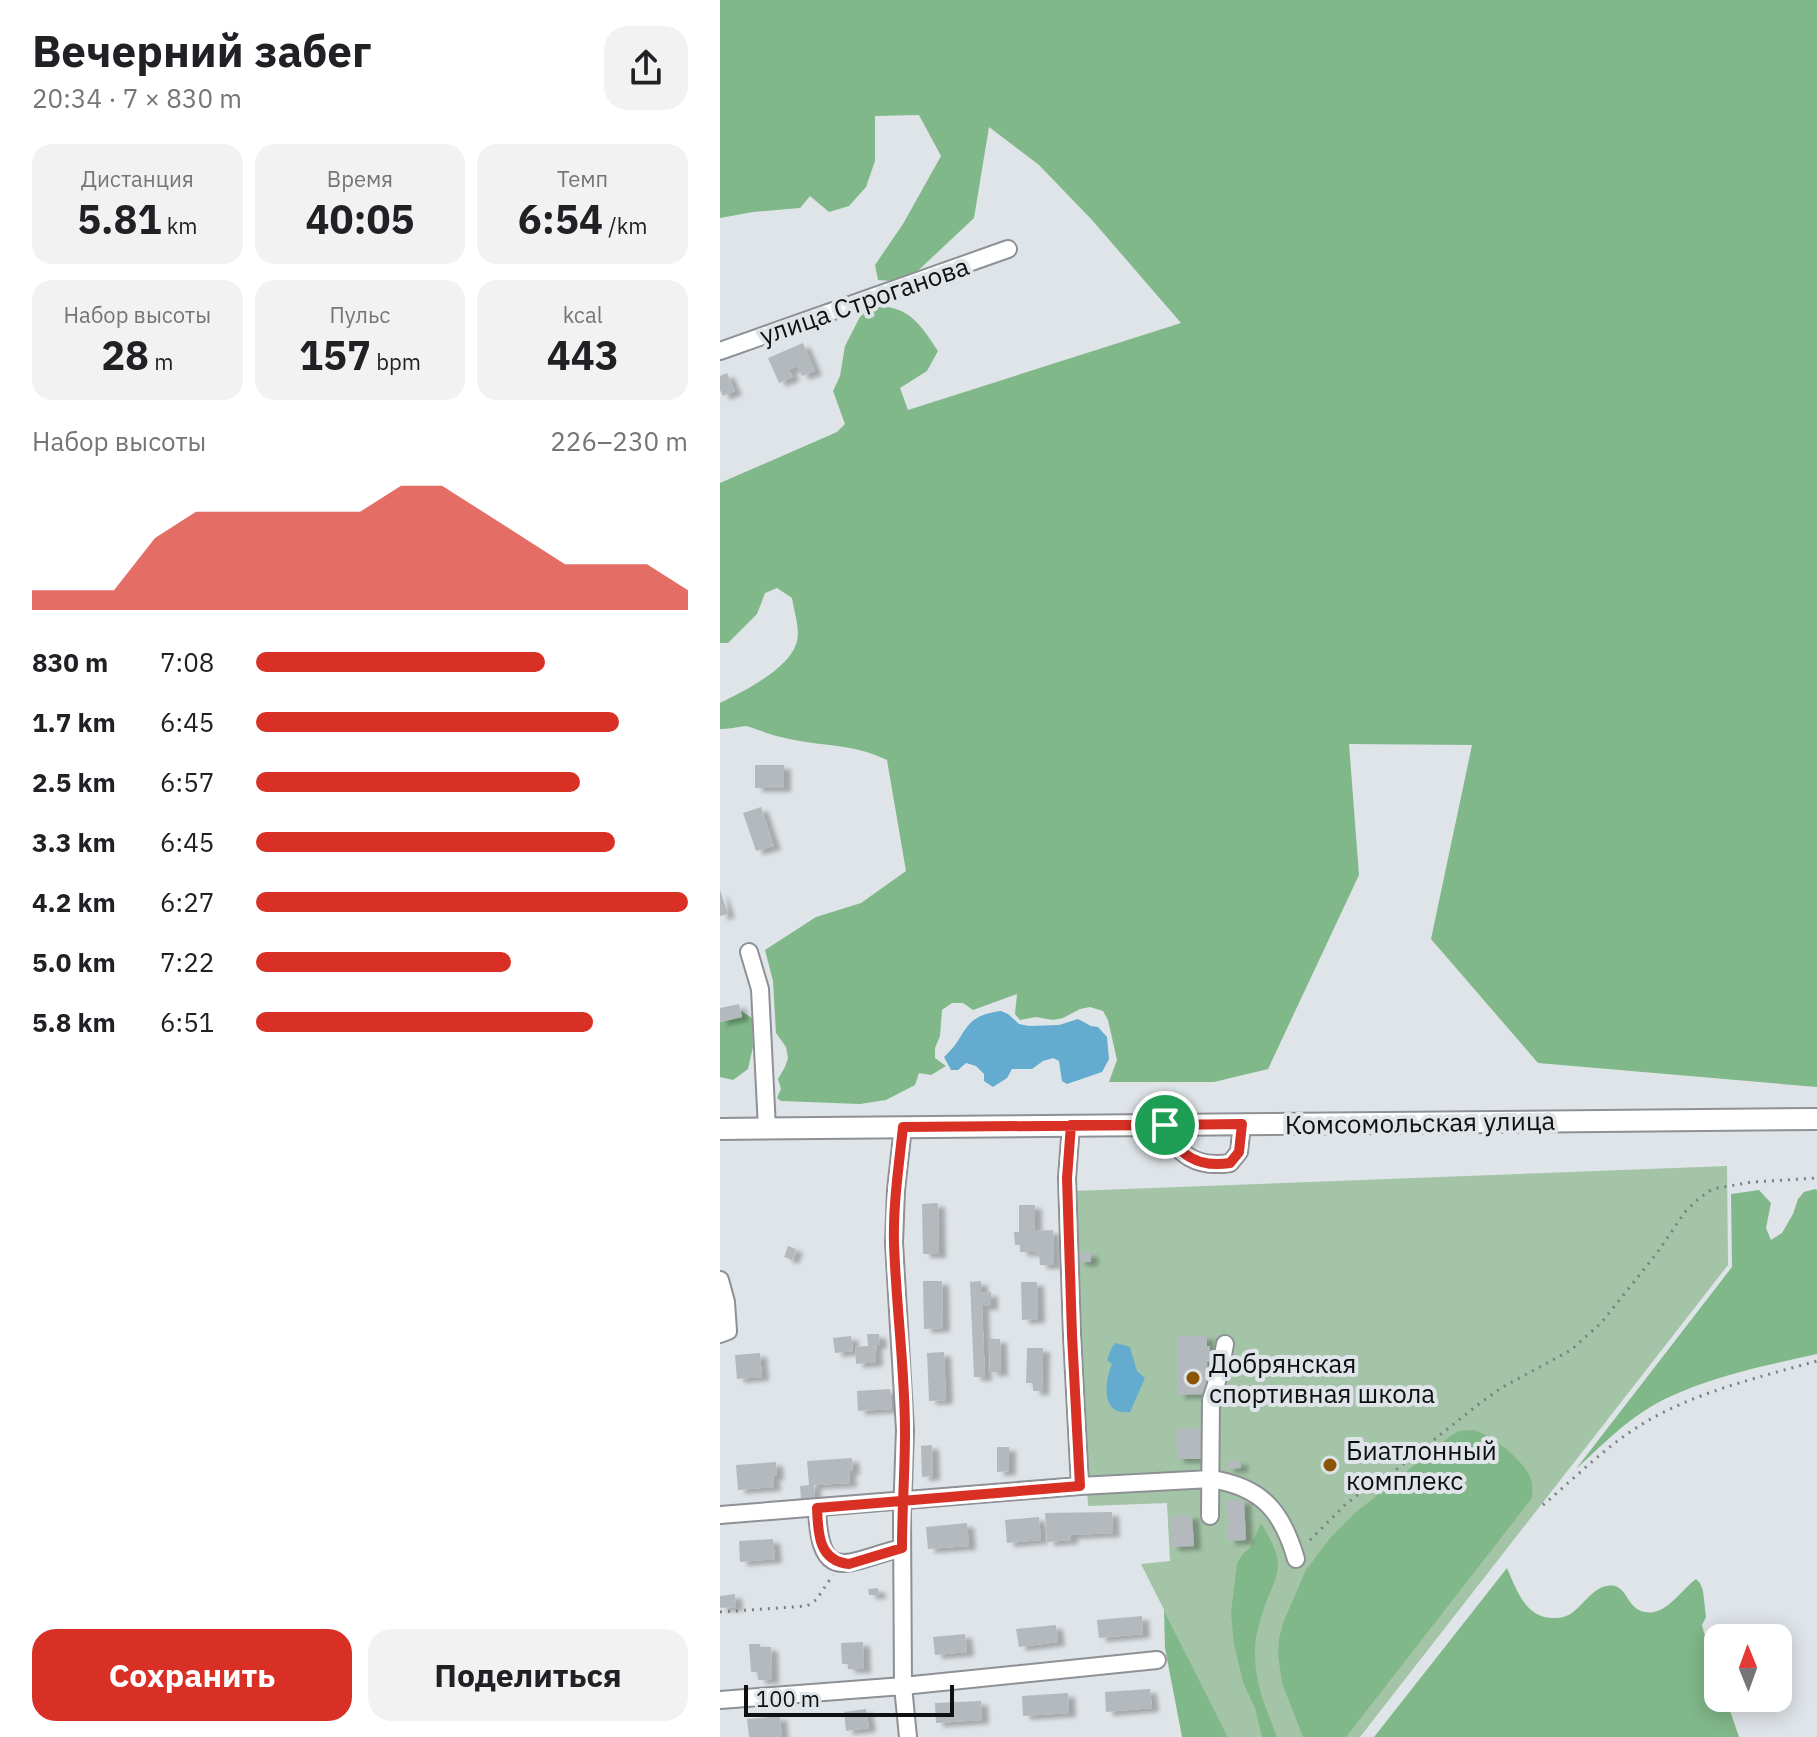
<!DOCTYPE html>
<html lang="ru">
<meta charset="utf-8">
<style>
:root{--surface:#fff;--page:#f2f2f2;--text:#202124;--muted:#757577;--accent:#d93025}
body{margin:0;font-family:"IBM Plex Sans",sans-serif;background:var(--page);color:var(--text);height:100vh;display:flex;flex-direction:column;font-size:30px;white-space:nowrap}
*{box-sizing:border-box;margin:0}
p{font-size:26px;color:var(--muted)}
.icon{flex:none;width:44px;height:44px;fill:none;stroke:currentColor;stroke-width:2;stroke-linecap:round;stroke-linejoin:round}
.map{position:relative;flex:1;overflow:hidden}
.side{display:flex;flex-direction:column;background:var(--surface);width:720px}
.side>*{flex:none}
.needle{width:52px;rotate:359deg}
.buttons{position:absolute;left:984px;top:1624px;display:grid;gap:16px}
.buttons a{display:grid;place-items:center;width:88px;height:88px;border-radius:16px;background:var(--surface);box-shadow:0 4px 20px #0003;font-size:40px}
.scale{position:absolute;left:24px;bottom:20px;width:210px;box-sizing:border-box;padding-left:8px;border:4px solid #0e1011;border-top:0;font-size:22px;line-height:28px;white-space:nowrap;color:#0e1011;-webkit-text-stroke:6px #dfe4e8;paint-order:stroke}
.pin{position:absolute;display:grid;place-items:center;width:68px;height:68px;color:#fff;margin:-34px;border:4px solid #fff;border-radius:50%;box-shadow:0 2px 8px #0007}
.round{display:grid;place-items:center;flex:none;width:84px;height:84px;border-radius:24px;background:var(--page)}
.overview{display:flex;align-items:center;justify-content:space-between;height:136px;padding:0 32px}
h1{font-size:44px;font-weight:700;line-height:60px}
.metrics{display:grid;grid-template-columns:repeat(3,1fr);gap:12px;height:136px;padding:8px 32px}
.metrics div{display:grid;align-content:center;border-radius:20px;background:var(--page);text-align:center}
.metrics b{font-size:40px;font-weight:700}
.metrics small{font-size:22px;font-weight:400}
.metrics p{font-size:22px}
.chart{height:224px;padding:16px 32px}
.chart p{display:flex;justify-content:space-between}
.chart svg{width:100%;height:144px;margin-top:8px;fill:var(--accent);opacity:.7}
.button{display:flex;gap:16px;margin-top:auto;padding:16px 32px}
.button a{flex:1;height:92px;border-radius:24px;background:var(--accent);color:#fff;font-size:32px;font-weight:700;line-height:92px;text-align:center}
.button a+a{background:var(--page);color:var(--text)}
ul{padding:0 32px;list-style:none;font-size:26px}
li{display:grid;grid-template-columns:128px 96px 1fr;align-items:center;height:60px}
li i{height:20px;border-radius:10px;background:var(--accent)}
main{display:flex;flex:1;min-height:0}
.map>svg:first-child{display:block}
.green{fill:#a3c4a6}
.forest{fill:#81b889}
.water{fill:#64abd0}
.building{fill:#b4b9bd;filter:url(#shadow)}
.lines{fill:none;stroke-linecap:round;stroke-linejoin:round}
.minor-casing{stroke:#8d9195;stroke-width:20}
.major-casing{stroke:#8d9195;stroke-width:24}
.path{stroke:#7c7f82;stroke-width:3;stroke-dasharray:2 6;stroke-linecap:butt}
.minor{stroke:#fff;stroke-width:16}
.major{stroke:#fff;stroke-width:20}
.route-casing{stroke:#fff;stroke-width:16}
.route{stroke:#d93025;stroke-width:10}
.poi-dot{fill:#8b5505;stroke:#dfe4e8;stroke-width:3}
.labels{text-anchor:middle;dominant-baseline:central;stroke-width:8;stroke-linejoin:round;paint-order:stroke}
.street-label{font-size:26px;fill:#0e1011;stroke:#dfe4e8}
.poi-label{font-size:26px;fill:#0e1011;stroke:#dfe4e8;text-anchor:start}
</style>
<main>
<section class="side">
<div class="overview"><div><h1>Вечерний забег</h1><p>20:34 · 7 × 830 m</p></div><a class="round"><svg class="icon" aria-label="share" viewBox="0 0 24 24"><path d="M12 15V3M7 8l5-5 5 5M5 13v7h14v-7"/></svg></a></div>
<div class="metrics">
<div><p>Дистанция</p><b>5.81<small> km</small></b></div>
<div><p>Время</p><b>40:05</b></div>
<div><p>Темп</p><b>6:54<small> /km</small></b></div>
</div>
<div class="metrics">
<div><p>Набор высоты</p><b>28<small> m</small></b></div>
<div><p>Пульс</p><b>157<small> bpm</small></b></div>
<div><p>kcal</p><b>443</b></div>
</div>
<div class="chart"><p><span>Набор высоты</span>226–230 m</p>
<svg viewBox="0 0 160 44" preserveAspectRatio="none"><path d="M0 44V38L10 38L20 38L30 22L40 14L50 14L60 14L70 14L80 14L90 6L100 6L110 14L120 22L130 30L140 30L150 30L160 38V44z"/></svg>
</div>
<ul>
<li><b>830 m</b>7:08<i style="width:67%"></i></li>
<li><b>1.7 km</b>6:45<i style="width:84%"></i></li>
<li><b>2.5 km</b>6:57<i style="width:75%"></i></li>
<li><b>3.3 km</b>6:45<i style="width:83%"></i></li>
<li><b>4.2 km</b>6:27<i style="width:100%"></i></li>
<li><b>5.0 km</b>7:22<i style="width:59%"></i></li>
<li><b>5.8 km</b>6:51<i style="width:78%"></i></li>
</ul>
<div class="button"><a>Сохранить</a><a>Поделиться</a></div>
</section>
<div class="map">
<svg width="1097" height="1737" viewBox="0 0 1097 1737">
<defs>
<filter id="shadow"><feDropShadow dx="7" dy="4" stdDeviation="2" flood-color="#0004"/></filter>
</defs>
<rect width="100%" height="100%" fill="#dfe4e8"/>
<path class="green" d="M1007 1166 1008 1265 640 1737H508L421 1564 450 1561 447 1503 368 1506 353 1191Z"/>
<path class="forest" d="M0 0H1097V1087L818 1063 711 939 752 745 629 744 639 875 548 1069 494 1082H389L397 1060 388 1020 383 1011 370 1007 360 1009 343 1018 333 1020 316 1017 300 1020 295 1014 297 994 253 1010 243 1003H232L222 1010 220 1036 215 1048V1058L226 1066 211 1075 199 1073 195 1085 166 1100 140 1104 61 1101 57 1098 61 1089 58 1079 65 1067 68 1058 66 1047 56 1033 53 981 45 950 96 917 141 903 186 871 167 760C130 742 98 747 61 737 54 736 29 726 25 726 17 727 9 729 0 729V703C23 692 71 668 77 641 80 628 74 611 72 598L57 588 45 593 37 614 8 643H0V483L117 432 125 424 113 391 120 376 125 346 145 307C185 302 198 320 218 351L207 371 180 388 188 410 461 323 372 220 319 165 269 127 254 218 186 282 158 280 155 265 183 224 221 156 199 115 155 116V161L146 187 129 206 109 212 90 196 80 208 33 212 0 218Z
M21 1011 32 1018 33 1047 28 1069 13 1080 0 1077V1022L22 1017Z
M1095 1189 1097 1190V1354C1043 1366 981 1378 932 1406 903 1423 880 1447 856 1469L1012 1267 1011 1194 1039 1190 1051 1203 1046 1228 1051 1240 1062 1233 1073 1214 1078 1199 1084 1192Z
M753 1430C771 1434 805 1461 811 1479 813 1485 812 1492 812 1498L626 1737H583L562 1683 558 1655 559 1639 563 1623 586 1570 611 1537 634 1514 729 1437 739 1431Z
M541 1523C548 1536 557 1549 558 1563 558 1579 550 1591 545 1605 541 1618 536 1633 535 1647 534 1684 545 1704 557 1737H542L535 1708 523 1682 514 1644 511 1613 517 1563 523 1554 530 1548Z
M787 1568C797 1591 806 1619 835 1618 842 1618 848 1616 853 1612 864 1604 873 1588 887 1586 908 1582 905 1609 925 1612 946 1616 961 1590 976 1579L980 1583 983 1591 986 1617 982 1625 984 1633 998 1659V1698H1004L1007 1702 1019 1737H654Z
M444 1610 508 1737H462L445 1648Z"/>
<path class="water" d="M281 1011 288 1014 299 1024 309 1026 339 1025 358 1019 371 1026 378 1027 387 1037 389 1059 382 1072 347 1084 342 1081 339 1061 333 1058 323 1061 312 1069H292L287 1078 273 1087 264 1081V1074L256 1066 246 1063 238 1070H231L224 1057C249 1035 240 1016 281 1011Z
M396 1343 410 1347 417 1371 425 1378 410 1412C381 1416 384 1383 392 1364L387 1360 392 1347Z"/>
<path class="building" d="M83 343 95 371 82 376 77 366 69 370 73 377 59 383 48 358Z
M7 373 15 391 3 396 0 390V376Z
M35 765H64V788H35Z
M41 807 54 846 36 851 23 813Z
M0 890 8 914 0 916Z
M19 1004 22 1017 0 1022V1008Z
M218 1203 219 1254H203L202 1204Z
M299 1205H315V1231L333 1230 334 1265H320L319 1254H315V1252H300V1245H295L294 1232H299Z
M68 1246 76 1249 72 1260 64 1257Z
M358 1253H371V1262H359Z
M203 1281H222L223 1328 204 1329Z
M261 1281V1293L271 1292V1306H262L265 1377H254L250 1282Z
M301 1282H317L318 1319 302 1320Z
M147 1334H159L160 1345H155L156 1362 136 1364 135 1347 148 1346Z
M131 1336 133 1351 115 1353 113 1338Z
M457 1336H487V1346H490V1362H487L488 1394 458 1395Z
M269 1339H280L281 1372H270Z
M307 1348H323L322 1391H313V1383H306Z
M224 1352 226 1400 209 1401 207 1353Z
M40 1353 42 1377 17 1379 15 1355Z
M170 1389 172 1409 138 1411 137 1391Z
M481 1428 482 1459H457L456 1429Z
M212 1445 213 1476 202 1477 201 1446Z
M277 1447H289V1471L277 1472Z
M132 1458 133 1471H129L130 1483 94 1485 95 1499 81 1500 80 1486 89 1485 87 1461Z
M521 1461V1468L508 1469 507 1462Z
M56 1462 57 1476H53L54 1487 18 1490 16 1465Z
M524 1500 526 1540 508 1541 506 1501Z
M392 1512 393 1533 351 1535V1540L327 1542 325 1513Z
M472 1515 474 1546 452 1547 450 1516Z
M319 1517 321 1540 287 1543 285 1520Z
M247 1523 249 1546 208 1549 206 1527Z
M53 1539 55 1559 20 1562 19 1541Z
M158 1588 159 1595H149L148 1589Z
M15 1594 16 1607 0 1608V1596Z
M422 1616 423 1634 379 1638 377 1620Z
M336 1625 338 1642 299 1647 296 1629Z
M245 1634 247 1652 215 1655 213 1637Z
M143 1642 144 1669H128V1664H122L121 1643Z
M29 1644H40V1647H51L52 1680H38V1672H31Z
M430 1689 432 1708 386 1712 385 1692Z
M348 1693 349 1713 303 1716 302 1696Z
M261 1701 262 1720 216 1723 215 1703Z
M146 1709 149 1728 126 1731 124 1712Z
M60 1716 62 1737H29L27 1719Z"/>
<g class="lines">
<defs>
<path id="minor" d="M0 351 288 249
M29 952 40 989 47 1128
M351 1125 347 1178 352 1335 360 1486
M445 1125C456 1156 478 1168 510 1163L519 1152 522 1124
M183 1127 176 1190 174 1243 185 1430 182 1516 183 1686 188 1737
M0 1280 6 1302 8 1331 0 1334
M97 1508C100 1589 129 1560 182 1548
M0 1515 360 1486 491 1479C542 1487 562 1511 576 1559
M490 1516 491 1400 500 1372 505 1344
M0 1700 183 1686 437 1660"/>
<path id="major" d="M0 1129 1097 1119"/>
</defs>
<use href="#minor" class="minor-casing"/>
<use href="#major" class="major-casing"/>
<path class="path" d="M823 1505C857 1476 889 1443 929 1420 980 1391 1040 1377 1097 1361
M590 1540 626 1504 651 1485 672 1473 759 1404 781 1388 851 1350 881 1323 937 1253 965 1212 976 1201 989 1191 998 1188 1032 1182 1097 1178
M0 1612 87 1606 96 1600 113 1575"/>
<use href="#minor" class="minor"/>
<use href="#major" class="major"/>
</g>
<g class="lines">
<defs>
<path id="route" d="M445 1125 183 1127C179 1165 173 1204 174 1243 176 1306 185 1369 185 1432 185 1471 182 1509 182 1548L129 1564C98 1561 98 1532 97 1508L360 1486 352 1335 347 1178 351 1125H445C456 1155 479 1168 510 1163L519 1152 522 1124 445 1125"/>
</defs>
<use href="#route" class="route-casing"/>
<use href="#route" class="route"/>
</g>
<g class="poi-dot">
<circle cx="473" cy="1378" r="8"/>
<circle cx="610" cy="1465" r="8"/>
</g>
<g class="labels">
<g class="street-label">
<text transform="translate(144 300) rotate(-19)">улица Строганова</text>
<text transform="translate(700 1122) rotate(-1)">Комсомольская улица</text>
</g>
<g class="poi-label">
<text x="489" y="1363">Добрянская<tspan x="489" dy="30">спортивная школа</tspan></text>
<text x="626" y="1450">Биатлонный<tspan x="626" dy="30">комплекс</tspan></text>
</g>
</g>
</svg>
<div class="buttons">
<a><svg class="needle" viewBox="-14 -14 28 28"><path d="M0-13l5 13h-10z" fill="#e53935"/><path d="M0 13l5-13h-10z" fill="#757577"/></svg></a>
</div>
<div class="scale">100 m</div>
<div class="pin" style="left:445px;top:1125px;background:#1e9e55"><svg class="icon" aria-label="arrive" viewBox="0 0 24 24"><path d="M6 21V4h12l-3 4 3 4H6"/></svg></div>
</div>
</main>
